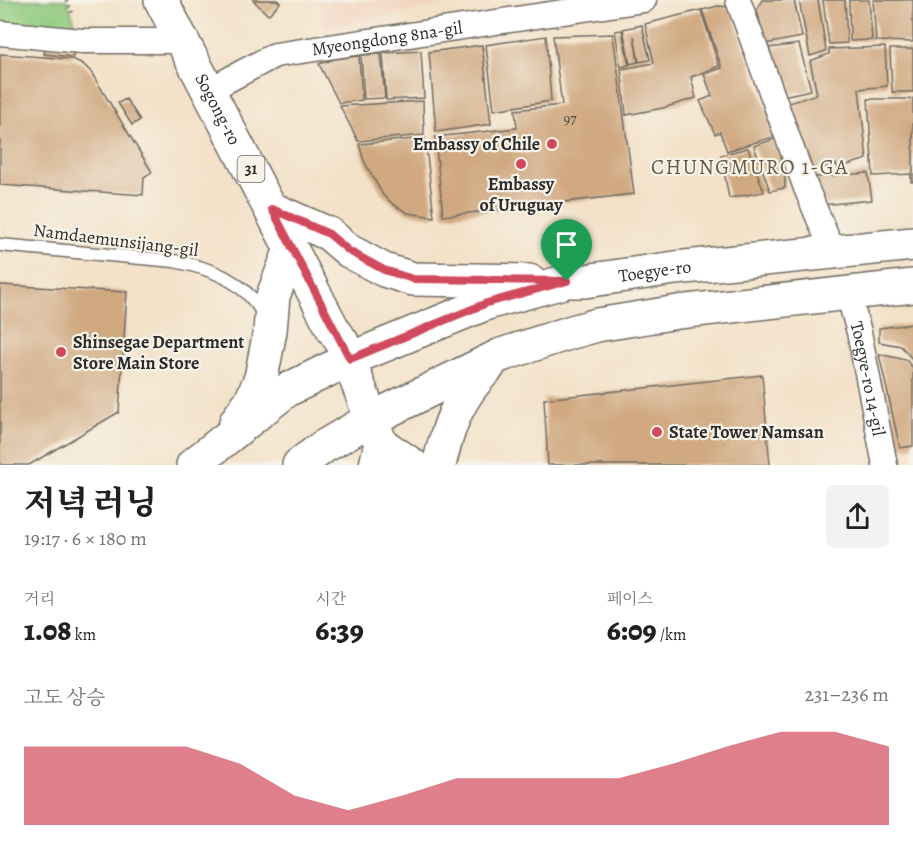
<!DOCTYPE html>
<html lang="ko">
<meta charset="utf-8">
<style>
:root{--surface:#fff;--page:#f2f2f2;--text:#202124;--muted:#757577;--accent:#d1495b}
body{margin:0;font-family:Alegreya,"Noto Serif KR",serif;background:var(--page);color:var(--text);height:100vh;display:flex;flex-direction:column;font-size:22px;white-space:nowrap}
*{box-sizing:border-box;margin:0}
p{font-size:20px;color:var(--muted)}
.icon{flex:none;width:33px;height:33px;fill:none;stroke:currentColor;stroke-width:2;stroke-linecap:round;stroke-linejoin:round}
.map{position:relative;height:465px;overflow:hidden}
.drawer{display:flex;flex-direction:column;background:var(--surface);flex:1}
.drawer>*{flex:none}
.pin{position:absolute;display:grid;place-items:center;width:51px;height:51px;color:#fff;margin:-62px -26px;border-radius:50% 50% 50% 0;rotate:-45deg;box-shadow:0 0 6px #0007}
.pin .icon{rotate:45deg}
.round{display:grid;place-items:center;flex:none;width:63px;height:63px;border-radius:9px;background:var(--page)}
.summary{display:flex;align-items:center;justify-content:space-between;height:102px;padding:0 24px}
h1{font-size:33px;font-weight:800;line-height:45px}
.stats{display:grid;grid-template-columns:repeat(3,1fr);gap:9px;height:102px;padding:6px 24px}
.stats div{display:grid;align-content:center}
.stats b{font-size:30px;font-weight:800}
.stats small{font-size:16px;font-weight:400}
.stats p{font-size:16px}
.chart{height:168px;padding:12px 24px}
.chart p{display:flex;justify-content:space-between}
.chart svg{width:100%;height:108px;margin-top:6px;fill:var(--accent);opacity:.7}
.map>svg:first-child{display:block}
.built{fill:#f3d4bf}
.green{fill:#8dc97d;stroke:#5c7a54;stroke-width:1.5}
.building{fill:#d0a981}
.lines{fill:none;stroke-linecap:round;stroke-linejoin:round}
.service-casing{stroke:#716b62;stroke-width:15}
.minor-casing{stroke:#716b62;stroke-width:27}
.primary-casing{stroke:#716b62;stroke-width:36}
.path{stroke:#716b62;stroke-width:4;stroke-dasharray:1.5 4.5;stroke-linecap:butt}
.service{stroke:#fff;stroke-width:12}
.minor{stroke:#fff;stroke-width:24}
.primary{stroke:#fff;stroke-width:33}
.route-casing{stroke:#fff;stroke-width:12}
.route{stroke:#d1495b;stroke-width:8}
.poi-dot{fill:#d1495b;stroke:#f7f3e8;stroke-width:2}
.labels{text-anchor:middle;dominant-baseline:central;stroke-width:4.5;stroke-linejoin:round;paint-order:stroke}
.number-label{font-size:15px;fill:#544a40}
.shield{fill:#f7f3e8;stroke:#686764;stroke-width:1.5}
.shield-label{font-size:16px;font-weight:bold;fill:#2b2b2b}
.street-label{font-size:18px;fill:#2b2b2b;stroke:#f7f3e8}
.poi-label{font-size:18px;font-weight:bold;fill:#2b2b2b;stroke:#f7f3e8;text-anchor:start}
.quarter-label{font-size:21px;letter-spacing:1.5px;fill:#655749;stroke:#f7f3e8}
</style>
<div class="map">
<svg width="913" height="465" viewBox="0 0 913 465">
<rect width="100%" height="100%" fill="#f7f3e8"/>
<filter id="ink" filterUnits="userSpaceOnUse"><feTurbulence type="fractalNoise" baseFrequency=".0167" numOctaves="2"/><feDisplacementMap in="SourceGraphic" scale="12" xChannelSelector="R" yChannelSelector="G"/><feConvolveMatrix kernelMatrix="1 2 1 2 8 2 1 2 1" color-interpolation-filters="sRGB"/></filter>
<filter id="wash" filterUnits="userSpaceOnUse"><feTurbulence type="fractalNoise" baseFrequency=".008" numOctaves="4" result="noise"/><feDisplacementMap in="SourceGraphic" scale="24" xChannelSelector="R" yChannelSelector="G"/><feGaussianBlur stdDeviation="1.35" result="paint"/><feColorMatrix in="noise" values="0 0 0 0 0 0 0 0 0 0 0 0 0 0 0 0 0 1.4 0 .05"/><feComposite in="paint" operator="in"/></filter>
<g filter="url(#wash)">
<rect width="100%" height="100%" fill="#f3e1c8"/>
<path class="built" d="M318 0H469L325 28Z"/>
<path class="green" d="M0 0H67L76 26 72 33 0 24Z"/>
<g id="blocks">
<path class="building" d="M253 0H277L280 3 268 15Z
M762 0H794L802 37 765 44 757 10Z
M799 0H818L826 51 810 56Z
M823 0H845L847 43 829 44Z
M849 0H869L872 40 850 41Z
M873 0H913V42L876 41Z
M718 6 730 7 776 136 727 151 720 132 715 134 700 101 712 96 704 74 722 68 702 10Z
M701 10 719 66 691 77 696 98 663 108 626 115 621 69 654 63 645 24Z
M642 25 650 60 639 62 634 36 638 62 630 64 623 29Z
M622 30 629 65 621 67 615 31Z
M613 34 634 194 443 216 435 137 517 128 515 110 562 105 553 36Z
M546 36 551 101 494 110 486 45Z
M799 44 811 90 783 96 769 48Z
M482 45 491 124 436 132 429 52Z
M46 46 74 49 73 57 44 54Z
M885 47 887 86 859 89 867 159 838 168 836 164 808 173 786 104 817 94 810 61 829 54V49Z
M890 49H913V92H892Z
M421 51 424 98 386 100 383 53Z
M0 54 72 59 83 64 91 72 152 172 144 177 143 195 0 185Z
M381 54 385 98 364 99 361 55Z
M359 56 362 100 339 103 319 64 335 59Z
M126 99 140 120 132 125 118 103Z
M868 99H913V182H911V174L873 176Z
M423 101 424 135 358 141 340 106Z
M425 138 434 217 408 213 394 205 383 195 364 161 359 144Z
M777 138 785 162V188L770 191 754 146Z
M748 148 764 192 729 198 721 155Z
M868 173 872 200 821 205 816 177Z
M0 285 127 292 119 412 29 465H0Z
M913 324V360L901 346 879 342V328Z
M879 354 906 360 913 368V446L900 448Z
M762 375 770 465H548L544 399Z"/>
</g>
</g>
<g filter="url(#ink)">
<use href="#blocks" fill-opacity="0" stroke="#716b62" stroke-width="1.5"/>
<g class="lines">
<defs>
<path id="service" d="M0 245 174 261C211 268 244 280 264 315"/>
<g id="minor">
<path d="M738 0 806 188 833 252"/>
<path d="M0 33 81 41H182"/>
<path id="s1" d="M209 90 275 55 644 0"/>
<path id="s2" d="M848 293 859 332 885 465"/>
</g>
<g id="primary">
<path id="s3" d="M161 0 333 329 342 342 381 444 376 465"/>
<path d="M272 209 329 234 349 251 384 270 413 279 529 281"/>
<path d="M236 422 252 399 261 378 270 331 273 296 291 249"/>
<path d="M381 444 412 465"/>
<path id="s4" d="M193 465 287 390 350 359 487 303 567 281H585L675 268 913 244"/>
<path d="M299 465 323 447 371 419 501 355 572 332 597 325 678 312 913 286"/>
<path d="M439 465C449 424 458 397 488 367"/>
</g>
</defs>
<use href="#service" class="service-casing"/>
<use href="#minor" class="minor-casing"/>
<use href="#primary" class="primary-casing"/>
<path class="path" d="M67 0 73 16"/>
<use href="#service" class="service"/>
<use href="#minor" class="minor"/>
<use href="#primary" class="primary"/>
</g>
</g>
<g class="lines" filter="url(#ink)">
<defs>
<path id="route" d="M272 209 329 234 349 251 384 270 413 279 567 281 487 303 350 359Z"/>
</defs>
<use href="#route" class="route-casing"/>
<use href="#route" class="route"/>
</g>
<g class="poi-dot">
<circle cx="552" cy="144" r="6"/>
<circle cx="521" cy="164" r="6"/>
<circle cx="61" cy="352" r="6"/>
<circle cx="657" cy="432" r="6"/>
</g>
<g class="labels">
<g class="number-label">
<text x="570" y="119">97</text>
</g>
<rect class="shield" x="237.5" y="156" width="27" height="26" rx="4.5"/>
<g class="shield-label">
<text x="251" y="169">31</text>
</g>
<g class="street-label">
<text stroke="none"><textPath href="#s1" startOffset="188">Myeongdong 8na-gil</textPath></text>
<text stroke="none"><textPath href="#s3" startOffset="123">Sogong-ro</textPath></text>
<text transform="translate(116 240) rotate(7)">Namdaemunsijang-gil</text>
<text stroke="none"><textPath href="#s4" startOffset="510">Toegye-ro</textPath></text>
<text stroke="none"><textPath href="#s2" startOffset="88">Toegye-ro 14-gil</textPath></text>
</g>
<g class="poi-label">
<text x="540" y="144" text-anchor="end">Embassy of Chile</text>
<text x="521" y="184" text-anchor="middle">Embassy<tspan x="521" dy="21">of Uruguay</tspan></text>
<text x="73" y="342">Shinsegae Department<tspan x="73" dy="21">Store Main Store</tspan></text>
<text x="669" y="432">State Tower Namsan</text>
</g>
<g class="quarter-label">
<text x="750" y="167">CHUNGMURO 1-GA</text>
</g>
</g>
</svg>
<div class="pin" style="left:567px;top:281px;background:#1e9e55"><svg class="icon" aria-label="arrive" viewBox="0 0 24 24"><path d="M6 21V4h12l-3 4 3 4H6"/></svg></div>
</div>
<section class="drawer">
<div class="summary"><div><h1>저녁 러닝</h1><p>19:17 · 6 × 180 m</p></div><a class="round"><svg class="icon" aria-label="share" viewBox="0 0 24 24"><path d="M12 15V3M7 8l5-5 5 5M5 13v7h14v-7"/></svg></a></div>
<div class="stats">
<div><p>거리</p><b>1.08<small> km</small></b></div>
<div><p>시간</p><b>6:39</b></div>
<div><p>페이스</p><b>6:09<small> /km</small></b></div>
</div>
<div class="chart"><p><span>고도 상승</span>231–236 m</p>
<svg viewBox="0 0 160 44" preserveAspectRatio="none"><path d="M0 44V12L10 12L20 12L30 12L40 19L50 32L60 38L70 32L80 25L90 25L100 25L110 25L120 19L130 12L140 6L150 6L160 12V44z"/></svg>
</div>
</section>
